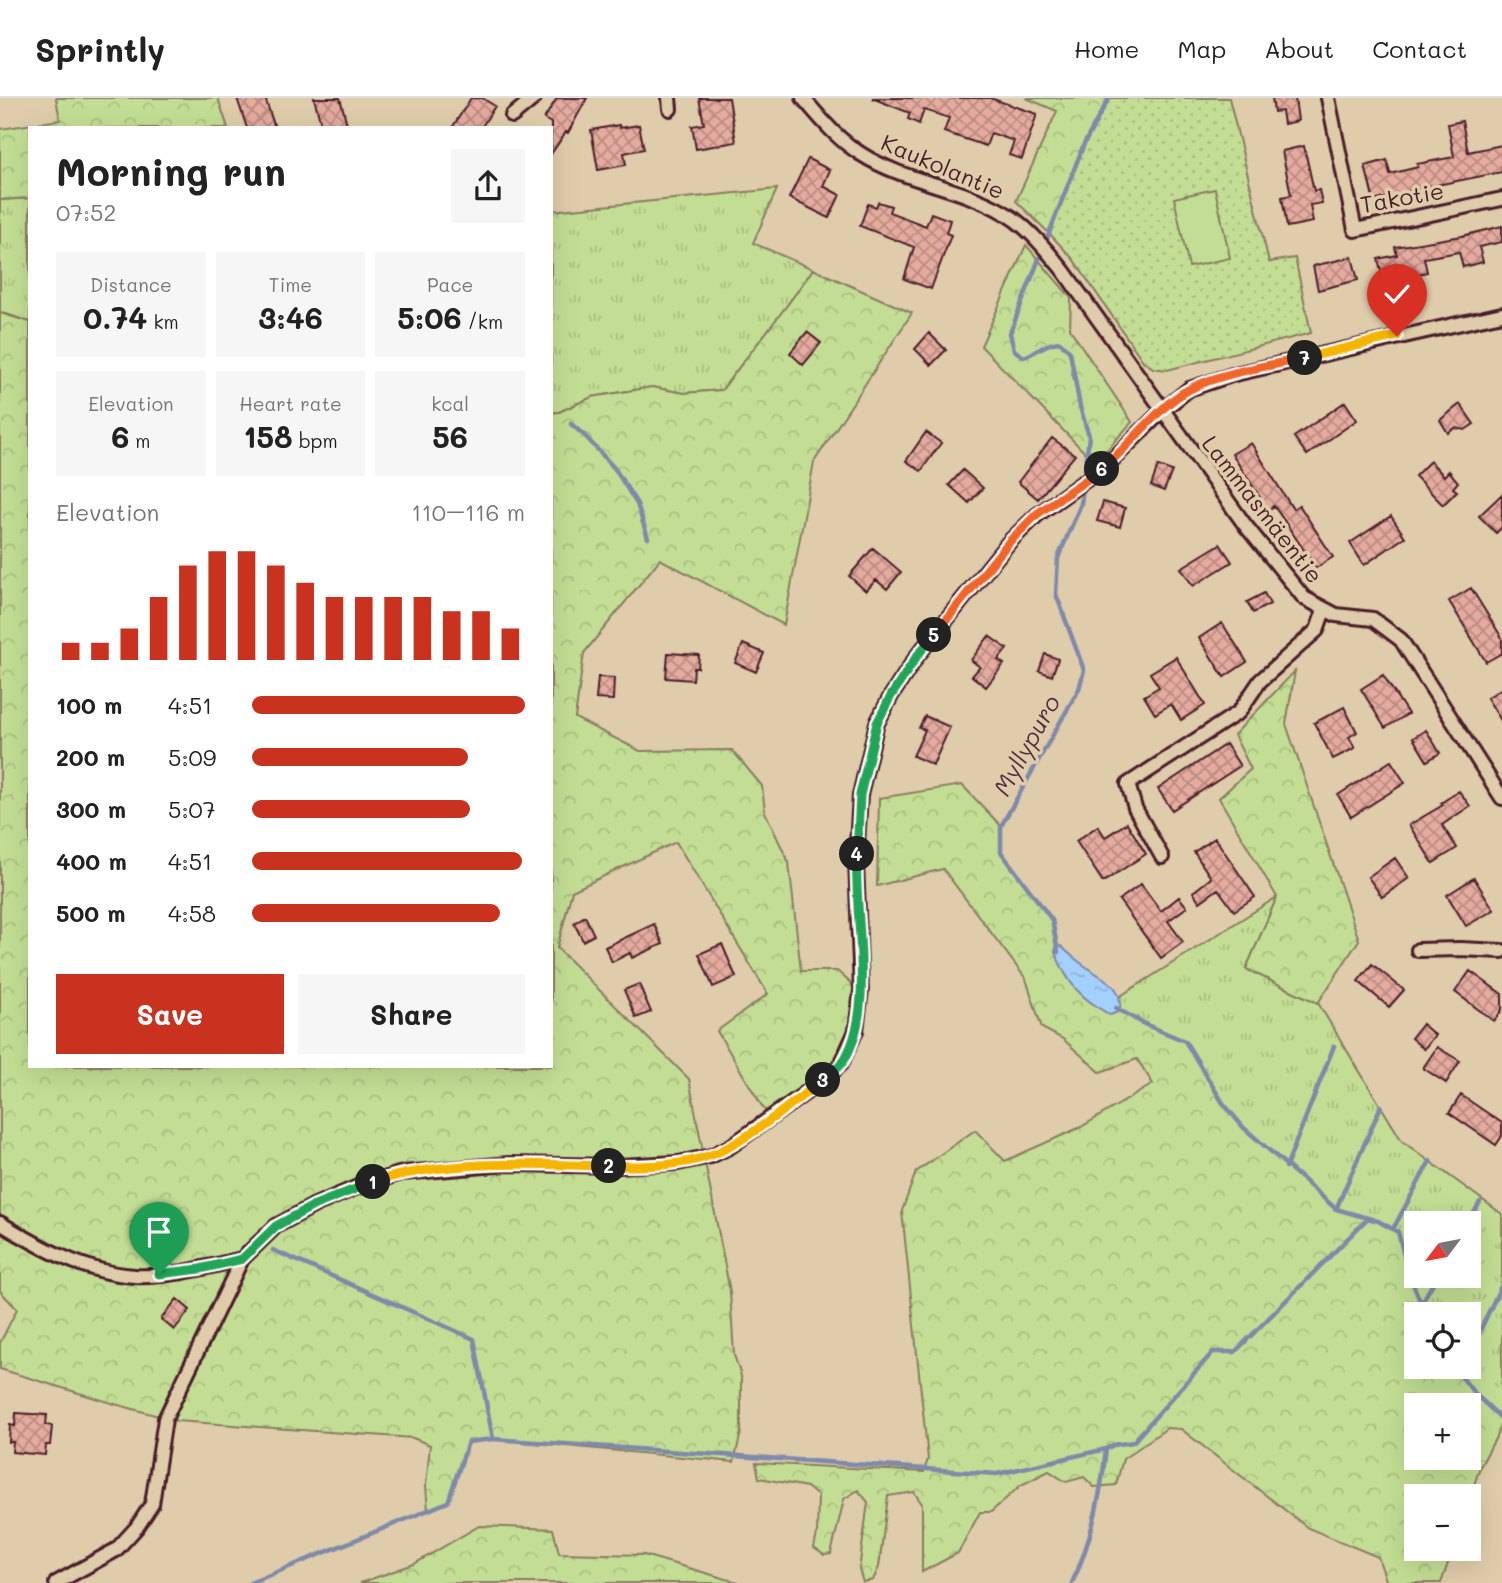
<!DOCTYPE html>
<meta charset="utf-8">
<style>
:root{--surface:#fff;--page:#f6f6f6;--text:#222;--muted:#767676;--line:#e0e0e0;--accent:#c8321e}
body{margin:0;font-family:Mali,sans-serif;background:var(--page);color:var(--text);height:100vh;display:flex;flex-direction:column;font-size:26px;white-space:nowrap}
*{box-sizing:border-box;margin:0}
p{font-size:23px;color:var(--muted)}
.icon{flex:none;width:38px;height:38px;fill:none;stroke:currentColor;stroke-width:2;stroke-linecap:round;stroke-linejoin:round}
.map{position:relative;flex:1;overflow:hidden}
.panel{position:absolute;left:28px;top:28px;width:525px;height:942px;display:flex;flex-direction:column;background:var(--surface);border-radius:0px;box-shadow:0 7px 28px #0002}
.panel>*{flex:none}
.needle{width:46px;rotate:238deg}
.controls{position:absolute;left:1404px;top:1113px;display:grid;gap:14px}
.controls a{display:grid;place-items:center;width:77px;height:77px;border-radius:0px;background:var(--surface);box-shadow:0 7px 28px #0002;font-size:35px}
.pin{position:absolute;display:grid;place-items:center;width:60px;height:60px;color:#fff;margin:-72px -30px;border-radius:50% 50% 50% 0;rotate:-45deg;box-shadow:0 0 7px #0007}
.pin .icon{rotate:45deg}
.km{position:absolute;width:35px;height:35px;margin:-18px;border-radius:50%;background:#222;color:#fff;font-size:19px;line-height:35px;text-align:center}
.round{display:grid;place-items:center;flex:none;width:74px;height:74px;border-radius:0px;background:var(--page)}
.headline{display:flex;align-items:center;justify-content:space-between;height:119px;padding:0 28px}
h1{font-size:38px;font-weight:800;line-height:52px}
.metrics{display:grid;grid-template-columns:repeat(3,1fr);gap:10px;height:119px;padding:7px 28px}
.metrics div{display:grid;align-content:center;border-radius:0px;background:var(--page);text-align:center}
.metrics b{font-size:30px;font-weight:800}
.metrics small{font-size:19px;font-weight:400}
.metrics p{font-size:19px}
.chart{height:196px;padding:14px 28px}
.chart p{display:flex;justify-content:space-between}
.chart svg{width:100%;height:126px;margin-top:7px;stroke:var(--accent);stroke-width:6}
.action{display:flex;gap:14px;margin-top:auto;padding:14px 28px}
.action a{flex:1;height:80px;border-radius:0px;background:var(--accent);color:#fff;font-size:28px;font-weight:800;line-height:80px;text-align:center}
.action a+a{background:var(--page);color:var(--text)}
ul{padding:0 28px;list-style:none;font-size:23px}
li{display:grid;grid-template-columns:112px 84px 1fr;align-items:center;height:52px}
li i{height:18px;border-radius:9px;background:var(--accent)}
header{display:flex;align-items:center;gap:42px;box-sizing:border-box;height:98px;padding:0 35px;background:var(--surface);border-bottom:2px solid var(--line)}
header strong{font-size:33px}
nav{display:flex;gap:38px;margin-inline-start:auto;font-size:24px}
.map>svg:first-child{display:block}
.grass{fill:url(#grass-tufts);stroke:#867e60;stroke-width:2;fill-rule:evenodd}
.forest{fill:url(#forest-crowns);stroke:#867e60;stroke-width:2;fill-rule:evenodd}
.park{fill:url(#park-dots);stroke:#867e60;stroke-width:2}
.pitch{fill:#c3de94;stroke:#867e60;stroke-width:2}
.water{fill:url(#water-ripples);stroke:#7f89aa;stroke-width:2}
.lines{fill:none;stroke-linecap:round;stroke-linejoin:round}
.stream{stroke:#7f89aa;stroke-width:4.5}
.building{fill:url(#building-cross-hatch);stroke:#4a1f2b;stroke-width:2}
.minor-casing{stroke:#4a1f2b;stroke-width:18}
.minor{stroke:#dfccaa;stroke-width:12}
.split-1-casing{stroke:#fff;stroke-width:14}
.split-2-casing{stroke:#fff;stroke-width:14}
.split-3-casing{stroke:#fff;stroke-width:14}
.split-4-casing{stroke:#fff;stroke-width:14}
.split-5-casing{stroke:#fff;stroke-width:14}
.split-6-casing{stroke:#fff;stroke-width:14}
.split-7-casing{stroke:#fff;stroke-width:14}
.split-8-casing{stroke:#fff;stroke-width:14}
.split-1{stroke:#22a559;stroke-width:9}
.split-2{stroke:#f5b400;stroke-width:9}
.split-3{stroke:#f5b400;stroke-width:9}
.split-4{stroke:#22a559;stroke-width:9}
.split-5{stroke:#22a559;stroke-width:9}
.split-6{stroke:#f0652b;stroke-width:9}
.split-7{stroke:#f0652b;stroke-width:9}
.split-8{stroke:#f5b400;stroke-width:9}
.labels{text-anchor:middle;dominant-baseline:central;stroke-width:7;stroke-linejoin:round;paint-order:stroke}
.street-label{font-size:23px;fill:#4a1f2b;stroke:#dfccaa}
.water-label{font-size:24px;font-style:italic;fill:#533140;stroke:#dfccaa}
</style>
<header>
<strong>Sprintly</strong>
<nav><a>Home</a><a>Map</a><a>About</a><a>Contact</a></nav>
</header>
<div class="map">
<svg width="1502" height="1485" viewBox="0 0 1502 1485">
<defs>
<pattern id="grass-tufts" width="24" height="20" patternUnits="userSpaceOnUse" patternTransform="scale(1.75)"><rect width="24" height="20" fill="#c3de94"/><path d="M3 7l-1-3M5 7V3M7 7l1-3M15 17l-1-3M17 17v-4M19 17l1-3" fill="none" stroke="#a9be80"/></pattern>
<pattern id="forest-crowns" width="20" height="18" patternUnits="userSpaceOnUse" patternTransform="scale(1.75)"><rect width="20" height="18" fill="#c3de94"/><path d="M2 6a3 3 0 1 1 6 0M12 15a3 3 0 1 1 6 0" fill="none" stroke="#a9be80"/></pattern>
<pattern id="park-dots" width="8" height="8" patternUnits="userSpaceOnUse" patternTransform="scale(1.75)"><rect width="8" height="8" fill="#c3de94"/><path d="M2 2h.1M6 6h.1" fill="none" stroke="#a9be80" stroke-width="1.8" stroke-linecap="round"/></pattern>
<pattern id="water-ripples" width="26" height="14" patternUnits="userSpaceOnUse" patternTransform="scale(1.75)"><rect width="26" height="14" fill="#a3d0fe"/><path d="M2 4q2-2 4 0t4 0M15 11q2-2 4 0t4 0" fill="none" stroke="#8eb2da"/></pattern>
<pattern id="building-cross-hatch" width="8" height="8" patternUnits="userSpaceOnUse" patternTransform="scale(1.75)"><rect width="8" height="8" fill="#e4ab9e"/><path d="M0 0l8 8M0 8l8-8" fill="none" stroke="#bb8b81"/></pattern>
</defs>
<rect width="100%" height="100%" fill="#dfccaa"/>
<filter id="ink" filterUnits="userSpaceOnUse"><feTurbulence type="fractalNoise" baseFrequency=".0143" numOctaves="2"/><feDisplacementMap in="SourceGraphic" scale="14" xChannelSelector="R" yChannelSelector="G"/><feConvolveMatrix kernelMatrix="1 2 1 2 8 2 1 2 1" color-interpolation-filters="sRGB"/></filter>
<g filter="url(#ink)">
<path class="grass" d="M777 91 753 145 813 171C785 213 752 251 722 292L684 295 652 289 592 299 559 314 551 315V113Z
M30 100V224L0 214V102Z
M1277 799 1246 871 1318 905 1402 1043 1502 1116V1321L1474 1295 1454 1269H1468V1216H1425L1408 1173 1398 1134 1378 1123 1336 1111 1243 1029 1223 1005 1185 943 1120 913 1119 899ZM1416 1125H1468V1178H1416Z"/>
<path class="forest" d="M56 0H218L228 30H30V100L0 102V31L60 22Z
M1026 0H1109L1084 46 1049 135 1016 103 1057 13Z
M1026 147 1071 200 1070 231 1132 324 1095 365 981 248Z
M813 171 912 215 814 364 784 527 660 461 584 555 575 620 640 653 732 652 762 688 765 714 789 765 801 873H837L854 888C851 910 850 936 838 956 822 982 789 997 765 1013L717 933 768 896 676 744 572 793 557 850 689 981 730 1194 734 1257 741 1278V1334L734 1364 493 1341 469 1344 448 1404 428 1413 426 1388 430 1347 413 1340 177 1323 115 1306 0 1271V1245L17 1211 0 1193V215L30 224V968H551V315L559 314 592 299 652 289 684 295 722 292C752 251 785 213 813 171Z
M1295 573 1286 626 1359 842 1318 905 1246 871 1277 799 1219 700 1251 671 1234 637Z
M962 687 1001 728C1001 736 999 748 1002 755 1015 782 1066 819 1055 854L1110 917 1120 913 1185 943 1223 1005 1243 1029 1336 1111 1378 1123 1398 1134 1408 1173 1425 1216H1416V1269H1454L1474 1295 1502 1321 1496 1339 1480 1369 1468 1405V1398H1416V1451H1453L1441 1485H1387L1378 1459 1308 1430 1181 1331 1167 1330 1123 1361 1116 1387 1094 1389 1084 1379 1066 1384 1049 1373 1021 1387 991 1414H980L958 1455 922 1474V1406L914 1394 888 1398 879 1469 873 1482 863 1484 859 1472 868 1404 858 1392 844 1401 831 1456 824 1457 814 1450 817 1436 818 1398 807 1389 759 1380 756 1365 924 1374 928 1361 902 1113 916 1074 975 1032 1005 1063 1081 1029 1153 986 1137 961 1100 974 1063 941 1042 930 1026 881 943 771 877 788 879 700ZM1416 1307H1468V1360H1416Z
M479 1428 553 1431 559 1455 644 1457 740 1485H360L414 1466Z"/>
<path class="park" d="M1109 0H1229L1269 164 1295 160 1311 235 1167 272 1153 270 1143 263 1073 161 1049 135 1084 46Z"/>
<path class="pitch" d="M1215 91 1230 160 1189 169 1174 100Z"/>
<path class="water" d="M1061 848C1069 856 1079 864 1088 870 1105 882 1123 887 1120 913L1110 917C1079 899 1068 886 1055 854L1057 849Z"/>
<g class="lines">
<path class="stream" d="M571 326 586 339 615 371 637 406 648 440
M1058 854 1052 822 1001 754V728L1079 591 1084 572 1056 496 1058 460 1081 406 1089 338 1080 309 1070 254 1060 244C1044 245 1038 254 1024 259L1014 252 1010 235 1084 46 1109 0
M1116 910 1146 927 1185 943 1223 1005 1243 1029 1336 1111 1378 1123 1398 1134 1408 1173 1425 1216
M1286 1069 1334 948
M1336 1111 1381 1008
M1468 1125 1480 1104
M1393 1131 1430 1063
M273 1152 474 1241 493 1341
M1421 1206 1437 1178
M1468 1258 1502 1186
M1454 1269 1474 1295 1502 1321
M250 1485 448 1404 468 1344 493 1341 997 1376 1106 1351
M1072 1485C1092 1443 1101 1397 1106 1351L1113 1347 1133 1344 1213 1254H1235L1368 1120"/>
</g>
<path class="building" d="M237 0H265L275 30H247Z
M314 0H340L348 30H322Z
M471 0H482L495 8 481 30H452Z
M557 0H587L568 35 566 34 551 56V25L544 21Z
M699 0H729L736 44 696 51 692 28 704 26Z
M872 0H990L1037 16 1022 61 1009 57 1014 43 991 35 986 48 944 34 949 20 924 12 919 26 908 21 910 15Z
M1272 0H1295L1298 23 1284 26 1282 13 1274 14Z
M1462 23 1468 54 1502 47V74L1422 90 1374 103 1365 68 1387 62 1390 76 1418 69 1417 66 1454 59 1448 26Z
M619 27 620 30 639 27 644 51 624 55 626 67 598 72 591 32Z
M1304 48 1314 93 1319 92 1322 105 1310 107 1313 124 1287 129 1282 99 1291 97 1282 53Z
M808 61 830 72 823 88 840 97 829 120 789 100Z
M878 104 891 108 889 114 926 128 931 115 950 122 946 135 951 137 931 191 904 181 914 149 860 128 868 106 876 109Z
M1502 128V144L1479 149 1483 164 1463 169 1459 154 1424 160 1427 174 1384 184 1378 161 1397 157 1395 149 1462 138Z
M1352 159 1358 182 1318 192 1313 168Z
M807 234 821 245 803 267 790 255Z
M929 235 946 252 931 267 915 251Z
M1345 304 1357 322 1307 357 1294 339Z
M1460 306 1474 326 1465 332 1455 330 1448 335 1440 322Z
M926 334 941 345 921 373 906 363Z
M1052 340 1075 357 1038 401 1018 384Z
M1251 345 1293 411 1299 407 1333 459 1316 470 1274 408 1268 412 1232 356Z
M1430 363 1444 378 1449 373 1458 384 1453 390 1457 393 1443 407 1415 378Z
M1158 368 1172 373 1164 393 1151 388Z
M963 372 983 390 969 405 949 387Z
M1502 396V429L1496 435 1479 418Z
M1103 404 1125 410 1120 429 1097 423Z
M1391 418 1405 439 1364 467 1350 445Z
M1220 446 1232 464 1193 488 1181 470Z
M873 450 901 474 887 491 876 482 866 493 849 478Z
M1471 490 1502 540V555L1486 564 1449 503Z
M1264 495 1270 506 1253 515 1247 504Z
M1222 525 1247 564 1224 579 1199 540Z
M989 538 1007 551 998 562 1004 566 986 589 972 578 980 569 971 562Z
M743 546 764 555 756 574 735 565Z
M668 555 699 557 698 570H694L693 582 666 580Z
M1045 556 1058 561 1052 578 1039 573Z
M1176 559 1205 607 1181 622 1171 606 1155 616 1144 598 1159 589 1150 575Z
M1383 577 1408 616 1385 630 1361 591Z
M598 579 614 580 613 602 596 601Z
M1502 590V624L1487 600Z
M1344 609 1357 634 1349 639 1355 650 1333 661 1314 625Z
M925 618 950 629 933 667 913 658 925 632 919 630Z
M1426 632 1440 655 1427 663 1413 640Z
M1226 646 1240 668 1172 712 1158 691Z
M1391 663 1405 685 1351 719 1338 697Z
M1459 693 1470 708 1442 727 1457 750 1433 765 1409 727 1443 707 1441 705Z
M1127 725 1146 756 1103 784 1076 743 1098 728 1105 739Z
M1215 740 1255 799 1234 813 1218 791 1200 804 1193 794 1211 780 1194 754Z
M1395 760 1409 780 1382 799 1368 779Z
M1474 780 1494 812 1466 828 1447 797Z
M1141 786 1161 813 1179 799 1187 809 1168 823 1183 844 1161 860 1119 802Z
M585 818 594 837 583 843 574 825Z
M654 826 663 846 632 860 630 855 612 864 605 849Z
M722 846 736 879 713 889 699 856Z
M1372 866 1404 892 1389 909 1358 883Z
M1470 873 1502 896V912L1494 923 1455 894Z
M639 886 651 914 636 920 624 892Z
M1422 926 1435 937 1424 951 1411 940Z
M1437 949 1460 963 1446 985 1423 970Z
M1461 997 1502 1025V1038L1496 1047 1449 1015Z
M177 1201 190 1212 174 1232 161 1221Z
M16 1315 47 1317 46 1327 52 1328 50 1347H46L45 1357 12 1354 13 1344H9L10 1327 15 1328Z"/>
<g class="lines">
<defs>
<path id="minor" d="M669 0 670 11
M803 0C821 21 837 41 861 56 908 86 968 89 1014 121 1033 135 1048 154 1063 172L1245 427 1304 500 1336 517 1373 521 1401 542 1502 700
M1328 0 1355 132 1502 101
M512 18 534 0
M1162 759 1135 710 1128 686 1239 614 1260 583 1317 532 1324 512
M1418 852 1460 851 1502 853
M0 1125C41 1150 86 1175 135 1178 168 1180 210 1168 242 1161
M56 1485 116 1452 137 1429 152 1406 165 1321 242 1161 276 1128 315 1107 360 1088 402 1075 509 1066 619 1068 678 1065 711 1058 731 1048 755 1031 825 981 841 966 856 933 861 892 856 763 860 697 877 625 891 598 917 558 1009 444 1037 417 1107 367 1163 312 1189 291 1235 276 1502 216"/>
</defs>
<use href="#minor" class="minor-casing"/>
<use href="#minor" class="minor"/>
</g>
</g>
<g class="lines" filter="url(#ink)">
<defs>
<path id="split-1" d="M159 1176 200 1171 242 1161 276 1128 315 1107 373 1084"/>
<path id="split-2" d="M373 1084C449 1061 531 1066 609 1068"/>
<path id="split-3" d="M609 1068C642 1068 680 1069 711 1057 745 1045 793 1004 823 982"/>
<path id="split-4" d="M823 982C830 977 838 971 843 964 877 911 853 817 857 756"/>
<path id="split-5" d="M857 756 860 697 877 625 891 598 917 558 934 537"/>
<path id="split-6" d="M934 537 1009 444 1037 416 1102 371"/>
<path id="split-7" d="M1102 371C1129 349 1161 305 1190 291 1223 274 1269 268 1305 260"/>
<path id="split-8" d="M1305 260 1397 238"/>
</defs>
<use href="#split-1" class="split-1-casing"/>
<use href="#split-2" class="split-2-casing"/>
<use href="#split-3" class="split-3-casing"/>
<use href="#split-4" class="split-4-casing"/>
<use href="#split-5" class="split-5-casing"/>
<use href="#split-6" class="split-6-casing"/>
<use href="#split-7" class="split-7-casing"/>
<use href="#split-8" class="split-8-casing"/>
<use href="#split-1" class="split-1"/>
<use href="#split-2" class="split-2"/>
<use href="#split-3" class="split-3"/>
<use href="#split-4" class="split-4"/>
<use href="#split-5" class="split-5"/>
<use href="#split-6" class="split-6"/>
<use href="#split-7" class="split-7"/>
<use href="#split-8" class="split-8"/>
</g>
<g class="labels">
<g class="street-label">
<text transform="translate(943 68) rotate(23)">Kaukolantie</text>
<text transform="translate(1402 99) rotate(-10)">Takotie</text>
<text transform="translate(1263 411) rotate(52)">Lammasmäentie</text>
</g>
<g class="water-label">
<text transform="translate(1026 647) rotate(-61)">Myllypuro</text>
</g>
</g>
</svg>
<div class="controls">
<a><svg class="needle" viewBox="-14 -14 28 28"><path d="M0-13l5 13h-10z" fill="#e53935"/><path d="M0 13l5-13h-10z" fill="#767676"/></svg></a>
<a><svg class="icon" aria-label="locate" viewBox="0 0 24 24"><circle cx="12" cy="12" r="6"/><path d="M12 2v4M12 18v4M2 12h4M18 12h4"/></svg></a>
<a>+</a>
<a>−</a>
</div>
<div class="pin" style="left:159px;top:1176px;background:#1e9e55"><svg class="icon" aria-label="arrive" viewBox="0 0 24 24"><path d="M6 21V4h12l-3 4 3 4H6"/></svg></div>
<div class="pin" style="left:1397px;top:238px;background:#d93025"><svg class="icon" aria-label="check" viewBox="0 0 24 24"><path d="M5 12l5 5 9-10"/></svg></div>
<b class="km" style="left:373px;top:1084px">1</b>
<b class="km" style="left:609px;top:1068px">2</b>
<b class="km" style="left:823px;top:982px">3</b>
<b class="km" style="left:857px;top:756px">4</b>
<b class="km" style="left:934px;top:537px">5</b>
<b class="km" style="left:1102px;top:371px">6</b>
<b class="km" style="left:1305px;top:260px">7</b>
<section class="panel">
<div class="headline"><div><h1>Morning run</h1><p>07:52</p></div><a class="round"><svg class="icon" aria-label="share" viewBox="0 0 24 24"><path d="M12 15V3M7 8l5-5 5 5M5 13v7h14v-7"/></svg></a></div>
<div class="metrics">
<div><p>Distance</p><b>0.74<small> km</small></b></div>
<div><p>Time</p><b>3:46</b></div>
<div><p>Pace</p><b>5:06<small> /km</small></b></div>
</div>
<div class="metrics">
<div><p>Elevation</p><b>6<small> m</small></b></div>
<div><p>Heart rate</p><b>158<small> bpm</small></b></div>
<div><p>kcal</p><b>56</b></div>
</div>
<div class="chart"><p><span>Elevation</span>110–116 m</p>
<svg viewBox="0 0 160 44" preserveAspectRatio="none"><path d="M5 44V38M15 44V38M25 44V33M35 44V22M45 44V11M55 44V6M65 44V6M75 44V11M85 44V17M95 44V22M105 44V22M115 44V22M125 44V22M135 44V27M145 44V27M155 44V33"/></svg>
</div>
<ul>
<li><b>100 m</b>4:51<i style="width:100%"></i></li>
<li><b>200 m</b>5:09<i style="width:79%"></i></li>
<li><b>300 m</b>5:07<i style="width:80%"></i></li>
<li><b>400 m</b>4:51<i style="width:99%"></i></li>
<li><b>500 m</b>4:58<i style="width:91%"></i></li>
</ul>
<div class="action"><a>Save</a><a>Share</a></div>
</section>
</div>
